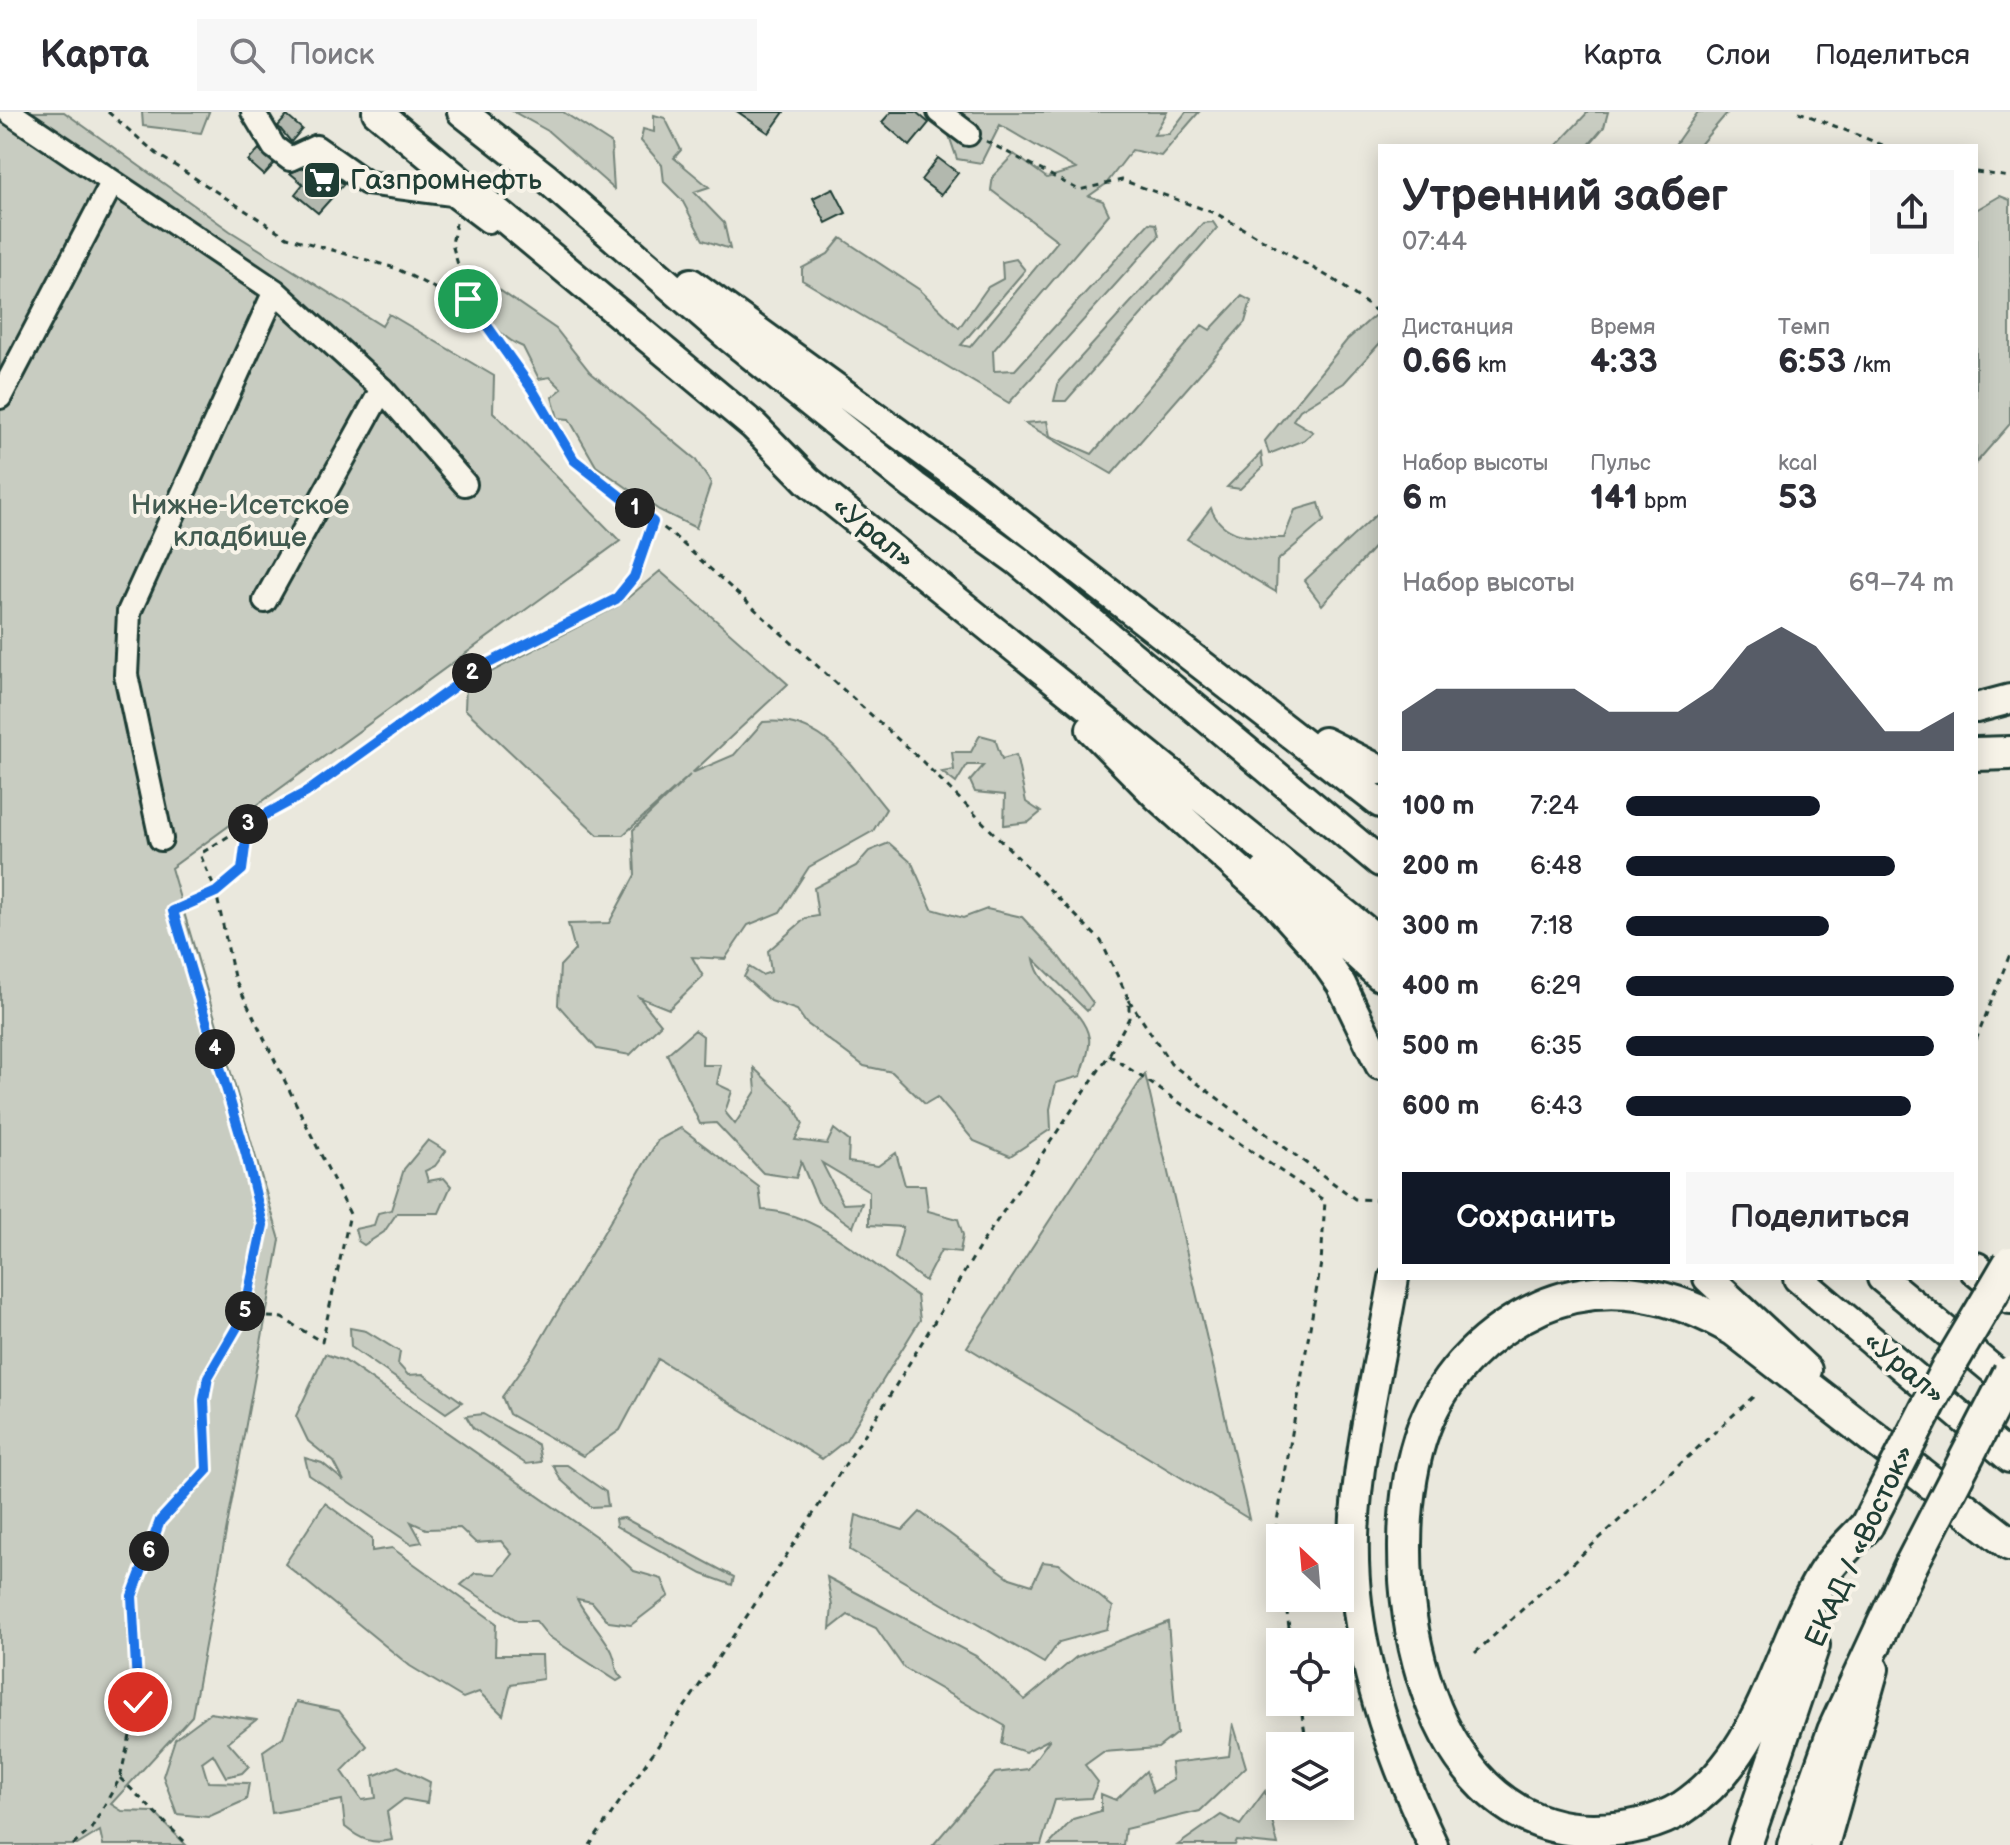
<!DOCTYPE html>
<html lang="ru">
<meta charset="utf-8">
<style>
:root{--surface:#fff;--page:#f7f7f7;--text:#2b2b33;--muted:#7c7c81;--line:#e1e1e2;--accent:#111827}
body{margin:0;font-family:"Balsamiq Sans",sans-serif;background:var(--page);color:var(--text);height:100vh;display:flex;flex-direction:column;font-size:30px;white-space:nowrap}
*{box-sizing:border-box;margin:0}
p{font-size:26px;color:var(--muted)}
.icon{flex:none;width:44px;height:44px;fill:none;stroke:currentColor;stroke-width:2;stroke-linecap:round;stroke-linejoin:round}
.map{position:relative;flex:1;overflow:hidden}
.details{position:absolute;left:1378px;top:32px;width:600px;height:1136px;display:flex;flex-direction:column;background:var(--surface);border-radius:0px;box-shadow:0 4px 20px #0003}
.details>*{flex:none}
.needle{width:52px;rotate:334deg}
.buttons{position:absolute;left:1266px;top:1412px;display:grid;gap:16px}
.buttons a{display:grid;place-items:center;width:88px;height:88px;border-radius:0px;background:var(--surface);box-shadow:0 4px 20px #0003;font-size:40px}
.pin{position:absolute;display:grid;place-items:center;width:68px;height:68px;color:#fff;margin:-34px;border:4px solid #fff;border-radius:50%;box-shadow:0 2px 8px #0007}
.km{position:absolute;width:40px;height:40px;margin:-20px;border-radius:50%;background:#222;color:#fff;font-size:22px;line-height:40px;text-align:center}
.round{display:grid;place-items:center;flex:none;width:84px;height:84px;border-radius:0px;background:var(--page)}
.head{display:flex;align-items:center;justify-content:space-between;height:136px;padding:0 24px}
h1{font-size:44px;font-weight:700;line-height:60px}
.metrics{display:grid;grid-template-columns:repeat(3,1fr);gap:12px;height:136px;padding:8px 24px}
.metrics div{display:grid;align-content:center}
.metrics b{font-size:34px;font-weight:700}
.metrics small{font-size:22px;font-weight:400}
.metrics p{font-size:22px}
.chart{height:224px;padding:16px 24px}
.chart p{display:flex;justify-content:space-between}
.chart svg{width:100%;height:144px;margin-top:8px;fill:var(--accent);opacity:.7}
.cta{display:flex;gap:16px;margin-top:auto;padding:16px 24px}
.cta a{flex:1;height:92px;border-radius:0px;background:var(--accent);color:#fff;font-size:32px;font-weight:700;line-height:92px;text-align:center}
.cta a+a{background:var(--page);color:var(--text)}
ul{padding:0 24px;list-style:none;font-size:26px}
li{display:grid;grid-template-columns:128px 96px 1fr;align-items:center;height:60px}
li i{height:20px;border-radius:10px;background:var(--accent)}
header{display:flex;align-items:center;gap:48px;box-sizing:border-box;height:112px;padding:0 40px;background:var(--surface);border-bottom:2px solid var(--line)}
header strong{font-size:38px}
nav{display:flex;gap:44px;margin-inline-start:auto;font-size:28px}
.search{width:560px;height:72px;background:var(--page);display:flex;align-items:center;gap:20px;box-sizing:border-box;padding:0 28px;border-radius:0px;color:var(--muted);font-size:30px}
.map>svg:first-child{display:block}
.green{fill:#c8ccc1;stroke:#74847a;stroke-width:2}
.building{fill:#b2b8ae;stroke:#1f3d34;stroke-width:2}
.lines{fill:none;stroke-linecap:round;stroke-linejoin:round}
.minor-casing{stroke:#1f3d34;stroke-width:28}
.major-casing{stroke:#1f3d34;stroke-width:34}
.highway-casing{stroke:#1f3d34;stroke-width:38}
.path{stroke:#1f3d34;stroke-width:3;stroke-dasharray:6 6;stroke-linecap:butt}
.minor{stroke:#f7f3e8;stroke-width:22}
.major{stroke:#f7f3e8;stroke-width:28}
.highway{stroke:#f7f3e8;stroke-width:32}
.highway-bridge-casing{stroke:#1f3d34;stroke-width:38;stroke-linecap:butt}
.highway-bridge{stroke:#f7f3e8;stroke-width:32}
.route-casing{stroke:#fff;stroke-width:16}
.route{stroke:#1a73e8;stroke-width:10}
.labels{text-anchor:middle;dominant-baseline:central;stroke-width:8;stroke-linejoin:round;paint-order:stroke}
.poi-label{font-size:28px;fill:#1f3d34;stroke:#f7f3e8;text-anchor:start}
.park-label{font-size:28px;fill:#415a50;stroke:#f7f3e8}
.street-label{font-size:28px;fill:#1f3d34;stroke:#f7f3e8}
</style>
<header>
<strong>Карта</strong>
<div class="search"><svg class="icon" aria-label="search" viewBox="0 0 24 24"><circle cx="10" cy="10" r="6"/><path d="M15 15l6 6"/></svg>Поиск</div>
<nav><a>Карта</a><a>Слои</a><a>Поделиться</a></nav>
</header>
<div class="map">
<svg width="2010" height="1733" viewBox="0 0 2010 1733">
<rect width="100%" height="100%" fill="#eae8dd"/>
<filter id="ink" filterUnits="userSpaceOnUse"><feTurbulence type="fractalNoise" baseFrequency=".0125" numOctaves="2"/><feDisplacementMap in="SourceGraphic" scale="16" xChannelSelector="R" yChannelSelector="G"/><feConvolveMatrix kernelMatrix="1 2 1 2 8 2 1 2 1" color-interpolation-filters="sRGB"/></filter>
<g filter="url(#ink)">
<path class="green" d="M0 0H64L230 119 382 214 389 202 494 264 493 300 620 429 171 756 280 1128 192 1604 111 1692 122 1699 154 1700 186 1733H103L100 1719 77 1733H0Z
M142 0H209L201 21 143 14Z
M514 0H563L611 31 614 77 548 19Z
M941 0H1167L1154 23 1169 22 1186 0H1199L1161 44 1132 38 1106 72 1089 84 1103 89 1109 102 993 239 994 259 1015 258 1149 111 1156 112 1159 124 1009 291 802 168V156L828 142 841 126 920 178 959 216 988 175 1003 167 1002 150 1016 147 1025 158 961 233 970 235 1058 129 991 78 993 64 1014 42 1047 66 1076 57 1000 13 981 51 957 47Z
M1588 0H1608L1604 15 1588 34H1556Z
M1698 0H1728L1699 34H1674Z
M654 3 665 6 681 38 674 46 709 75 694 80 724 111 730 137 703 128 682 88 664 70 662 53 641 29 643 17 654 20Z
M2000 84 2010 88V312L1976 351V98Z
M1213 110 1217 116 1066 289H1054L1059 269 1203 111Z
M495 175 556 217 590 260 695 347 711 371 696 416 659 398 596 354 569 307 558 306 552 285 562 277 550 265 539 267 523 235C504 227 495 216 484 198L487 182Z
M1242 184 1251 189 1245 210 1112 362 1025 311 1047 309 1050 324 1092 342 1202 213 1210 218Z
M1374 204H1380V231L1344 271 1300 298 1293 308 1313 320 1304 328 1269 342 1265 329 1347 228Z
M1261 341 1263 355 1240 377 1227 375Z
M1319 391 1324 409 1277 449 1276 480 1187 427 1211 396C1222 427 1256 426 1284 426L1295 398Z
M1380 399V429L1322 493 1304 469Z
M660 459 788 572 692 661 734 643 763 610C826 604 850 654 886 697L873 719 809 755 780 800 748 813 725 847 692 845 703 864 669 897 639 885 661 912 630 943 597 937 558 893 560 854 575 838 568 812 609 811 635 763 633 718 690 663 623 723H598L465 597 466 573 618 494Z
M980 623 995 627 1002 647 1016 643 1026 690 1041 700 1029 710 1004 713 1005 683 975 680 970 669 984 653H967L956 671 942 660 954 658 952 640H971Z
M889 731 912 751 932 797 963 806 987 797 1022 805 1059 845 1093 891 1087 899 1034 847C1040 881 1083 893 1089 926 1091 936 1084 953 1081 964L1056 971 1050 997 1051 1017 1010 1044 974 1029 937 985 925 992 892 960 864 954 806 911 797 898 771 889 744 865 749 855 762 863 771 860 768 839 806 806 818 804 814 776 856 754 869 739Z
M695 918 703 924 702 953H721L717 972 732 979 725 1000 735 1012 756 979 754 956 794 994 803 1012 795 1028 827 1032 834 1017 849 1029 848 1050 878 1054 896 1041 905 1073H925L928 1099 958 1107 963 1123 960 1140 941 1138 925 1169 895 1146 903 1115 869 1113V1079L822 1051 843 1092 862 1091 853 1115 818 1090 801 1050 796 1066 763 1061 716 1011 700 1012 667 942Z
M1145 962 1249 1407 967 1235Z
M681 1016 759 1075 762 1098C816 1099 873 1153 917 1184L920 1208 846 1328 822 1347 658 1247 620 1318 583 1344 509 1302 502 1285 533 1241 658 1028Z
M428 1028 446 1039 435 1054 425 1059 428 1069 444 1066 451 1074 439 1101H397L384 1120 364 1133 358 1129 355 1117 374 1113 378 1101 391 1098 404 1057Z
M350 1216 366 1219 400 1240 398 1252 408 1263 423 1262 462 1290 446 1301 351 1235Z
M325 1242 345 1249 601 1428 634 1459 662 1467 669 1484 631 1513 609 1510 592 1490 577 1487C586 1505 608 1528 613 1542 617 1552 614 1559 622 1566L617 1569 548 1524 536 1509H518L461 1473 475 1461 496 1462 512 1442 501 1429 476 1431 460 1416 426 1417 411 1410 422 1430 411 1432 309 1363 305 1346 322 1351 344 1369 334 1350 308 1329 296 1304Z
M483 1302 538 1333 541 1350 526 1352 473 1316 466 1304Z
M553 1353H567L606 1380 608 1394 591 1395 560 1367Z
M325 1391 372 1426V1439L392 1436 496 1511 495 1543H542L543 1567 511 1572 503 1603 479 1580 463 1586 410 1554 285 1452Z
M920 1400 1010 1466 1032 1473 1043 1450 1059 1452 1113 1495 1107 1517 1059 1530 1044 1551 850 1438 856 1403 903 1418Z
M624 1406 734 1465 732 1473 702 1462 616 1414 615 1407Z
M827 1465 976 1544 1025 1588 1076 1545 1168 1510 1177 1621 1158 1636 1103 1640 1085 1653 1098 1670 1091 1686 1055 1688 1041 1733H933L995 1661 1028 1657 1050 1627 1025 1640 1002 1632 1005 1614 904 1556 876 1516 848 1503 830 1517 832 1494Z
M296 1590 339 1599 367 1634 342 1659 362 1688 376 1686 373 1664 398 1654 430 1670 427 1691 404 1687 387 1700 392 1728C372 1733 360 1727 345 1715L342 1688 272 1701 263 1639 283 1625Z
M210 1601 256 1608 228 1630 249 1654 242 1661 226 1665 213 1642 202 1650 208 1670 249 1671 246 1688 208 1705 177 1702 163 1664 175 1627Z
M1233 1611 1246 1655 1200 1699 1125 1717 1123 1733H1049L1073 1707 1101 1699V1682L1116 1688 1146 1659 1153 1680 1173 1668 1171 1651 1229 1644Z
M1265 1679 1278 1733 1237 1729 1235 1733H1178L1221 1703 1240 1713Z"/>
<path class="building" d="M738 0H784L769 21Z
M891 0H916L929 11 910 34 882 10Z
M287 4 302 17 291 30 278 14Z
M259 37 274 52 264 63 248 49Z
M938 46 958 61 941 83 921 68Z
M313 52 344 72 318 101 295 82 303 72 290 61Z
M833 76 846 101 826 111 813 86Z"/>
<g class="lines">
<defs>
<path id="minor" d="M9 0 275 179 382 277 465 372
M253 0 274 35 290 47 316 35 367 71 452 82 488 109
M939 0 968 22
M0 285 112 71
M265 489 382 277
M161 727 126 563 129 500 275 179"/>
<path id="major" d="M377 0 754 314 808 369 1380 830
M462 0 546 66 728 224 914 374 1018 449 1380 750
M691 171 967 371 1380 691
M1976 596 2010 587
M1091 617 1157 684 1272 787 1315 835 1341 872 1380 953
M1324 630 1380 658
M1265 759 1380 864
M1394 1166C1380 1251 1357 1338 1354 1424 1351 1529 1388 1639 1433 1733
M1708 1166 1807 1258
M1798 1166 2010 1346
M1882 1166 2010 1272
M1824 1733 1874 1557"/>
<path id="highway" d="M1976 642 2010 641
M1976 1157 2010 1185
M1867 1413C1853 1429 1834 1445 1823 1463 1775 1542 1765 1641 1682 1696 1656 1712 1623 1718 1594 1718 1414 1720 1376 1443 1424 1315 1445 1260 1488 1219 1541 1195 1607 1166 1676 1183 1735 1218L2010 1432
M1745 1733 1813 1533
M1794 1733 1834 1619 1911 1453"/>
</defs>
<use href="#minor" class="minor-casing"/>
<use href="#major" class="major-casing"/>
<use href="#highway" class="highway-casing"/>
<path class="path" d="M108 0 157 42 287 125 395 156 454 186 477 206
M1799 0 1885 34
M986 29 1079 78 1122 68 1217 102 1336 169 1380 202
M1976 60 2010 65
M456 111 452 132 468 187 532 277 574 348 673 423 922 649 1101 829 1129 888V906L1109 943 982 1131 887 1288 751 1498 590 1733
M1129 888 1171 952 1355 1087 1380 1088
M1976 928 2010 842
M1109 943 1325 1089 1321 1151 1275 1421 1280 1456
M244 1203 282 1206 322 1230 350 1102 234 865 216 780 242 758 248 712 307 680 483 554 616 487 634 465 653 410
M1285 1486 1291 1530
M1475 1541 1754 1284
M1300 1590 1307 1634
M1340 1654 1350 1655
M120 1666 188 1733
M73 1733 91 1717 120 1666 138 1590 132 1484 160 1409 207 1358 204 1288 208 1265 244 1203 263 1113 246 1042 173 799 216 780 200 742 248 712"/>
<use href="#minor" class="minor"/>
<use href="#major" class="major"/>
<use href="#highway" class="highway"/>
<defs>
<path id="highway-bridge" d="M1867 1413 1945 1261 2010 1151
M1911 1453 2010 1261"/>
</defs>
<use href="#highway-bridge" class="highway-bridge-casing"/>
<use href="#highway-bridge" class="highway-bridge"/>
</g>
</g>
<g class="lines" filter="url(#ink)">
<defs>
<path id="route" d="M138 1590 132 1484 160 1409 207 1358 204 1288 208 1265 244 1203 263 1113 246 1042 173 799 216 780 242 758 248 712 307 680 483 554 616 487 634 465 653 410 574 348 532 277 468 187"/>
</defs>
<use href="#route" class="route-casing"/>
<use href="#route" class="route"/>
</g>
<defs>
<symbol id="supermarket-square" viewBox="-11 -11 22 22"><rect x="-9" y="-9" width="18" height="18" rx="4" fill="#1f3d34" stroke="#f7f3e8"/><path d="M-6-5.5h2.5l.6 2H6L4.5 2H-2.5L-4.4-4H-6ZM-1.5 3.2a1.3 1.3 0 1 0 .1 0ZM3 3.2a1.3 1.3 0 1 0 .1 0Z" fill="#fff"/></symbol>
</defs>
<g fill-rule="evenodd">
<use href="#supermarket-square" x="300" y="46" width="44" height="44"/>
</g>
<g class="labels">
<g class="poi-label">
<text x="350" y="68">Газпромнефть</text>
</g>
<g class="park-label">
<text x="240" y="393">Нижне-Исетское<tspan x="240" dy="32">кладбище</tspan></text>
</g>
<g class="street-label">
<text transform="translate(873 421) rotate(39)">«Урал»</text>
<text transform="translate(1904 1256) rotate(40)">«Урал»</text>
<text transform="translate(1860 1434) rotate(-65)">ЕКАД / «Восток»</text>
</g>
</g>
</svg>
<div class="buttons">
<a><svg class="needle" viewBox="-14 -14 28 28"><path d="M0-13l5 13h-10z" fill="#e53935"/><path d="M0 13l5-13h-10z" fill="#7c7c81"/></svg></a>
<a><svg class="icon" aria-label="locate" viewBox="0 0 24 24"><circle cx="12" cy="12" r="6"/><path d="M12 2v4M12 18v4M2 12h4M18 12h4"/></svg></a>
<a><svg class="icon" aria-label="layers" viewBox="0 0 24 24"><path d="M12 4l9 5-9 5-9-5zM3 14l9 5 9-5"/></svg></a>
</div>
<div class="pin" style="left:468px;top:187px;background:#1e9e55"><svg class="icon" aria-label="arrive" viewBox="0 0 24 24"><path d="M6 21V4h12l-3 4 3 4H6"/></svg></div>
<div class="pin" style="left:138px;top:1590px;background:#d93025"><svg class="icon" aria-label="check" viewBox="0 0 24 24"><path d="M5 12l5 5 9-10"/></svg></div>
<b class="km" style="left:635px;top:396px">1</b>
<b class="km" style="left:472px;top:561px">2</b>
<b class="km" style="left:248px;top:712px">3</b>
<b class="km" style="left:215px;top:937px">4</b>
<b class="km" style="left:245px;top:1199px">5</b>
<b class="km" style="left:149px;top:1439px">6</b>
<section class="details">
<div class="head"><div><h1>Утренний забег</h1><p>07:44</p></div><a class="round"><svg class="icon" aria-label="share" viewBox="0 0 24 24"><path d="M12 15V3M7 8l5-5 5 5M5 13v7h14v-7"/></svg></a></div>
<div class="metrics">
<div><p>Дистанция</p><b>0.66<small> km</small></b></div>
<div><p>Время</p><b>4:33</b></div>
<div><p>Темп</p><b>6:53<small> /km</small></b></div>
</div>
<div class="metrics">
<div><p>Набор высоты</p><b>6<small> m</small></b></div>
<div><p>Пульс</p><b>141<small> bpm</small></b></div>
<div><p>kcal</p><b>53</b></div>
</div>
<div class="chart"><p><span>Набор высоты</span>69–74 m</p>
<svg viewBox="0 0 160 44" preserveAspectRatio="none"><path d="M0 44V32L10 25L20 25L30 25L40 25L50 25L60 32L70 32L80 32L90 25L100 12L110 6L120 12L130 25L140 38L150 38L160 32V44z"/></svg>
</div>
<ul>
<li><b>100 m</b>7:24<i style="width:59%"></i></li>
<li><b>200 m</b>6:48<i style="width:82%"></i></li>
<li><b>300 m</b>7:18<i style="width:62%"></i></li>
<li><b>400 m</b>6:29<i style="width:100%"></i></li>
<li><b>500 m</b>6:35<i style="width:94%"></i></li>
<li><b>600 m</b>6:43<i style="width:87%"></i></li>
</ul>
<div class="cta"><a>Сохранить</a><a>Поделиться</a></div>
</section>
</div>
